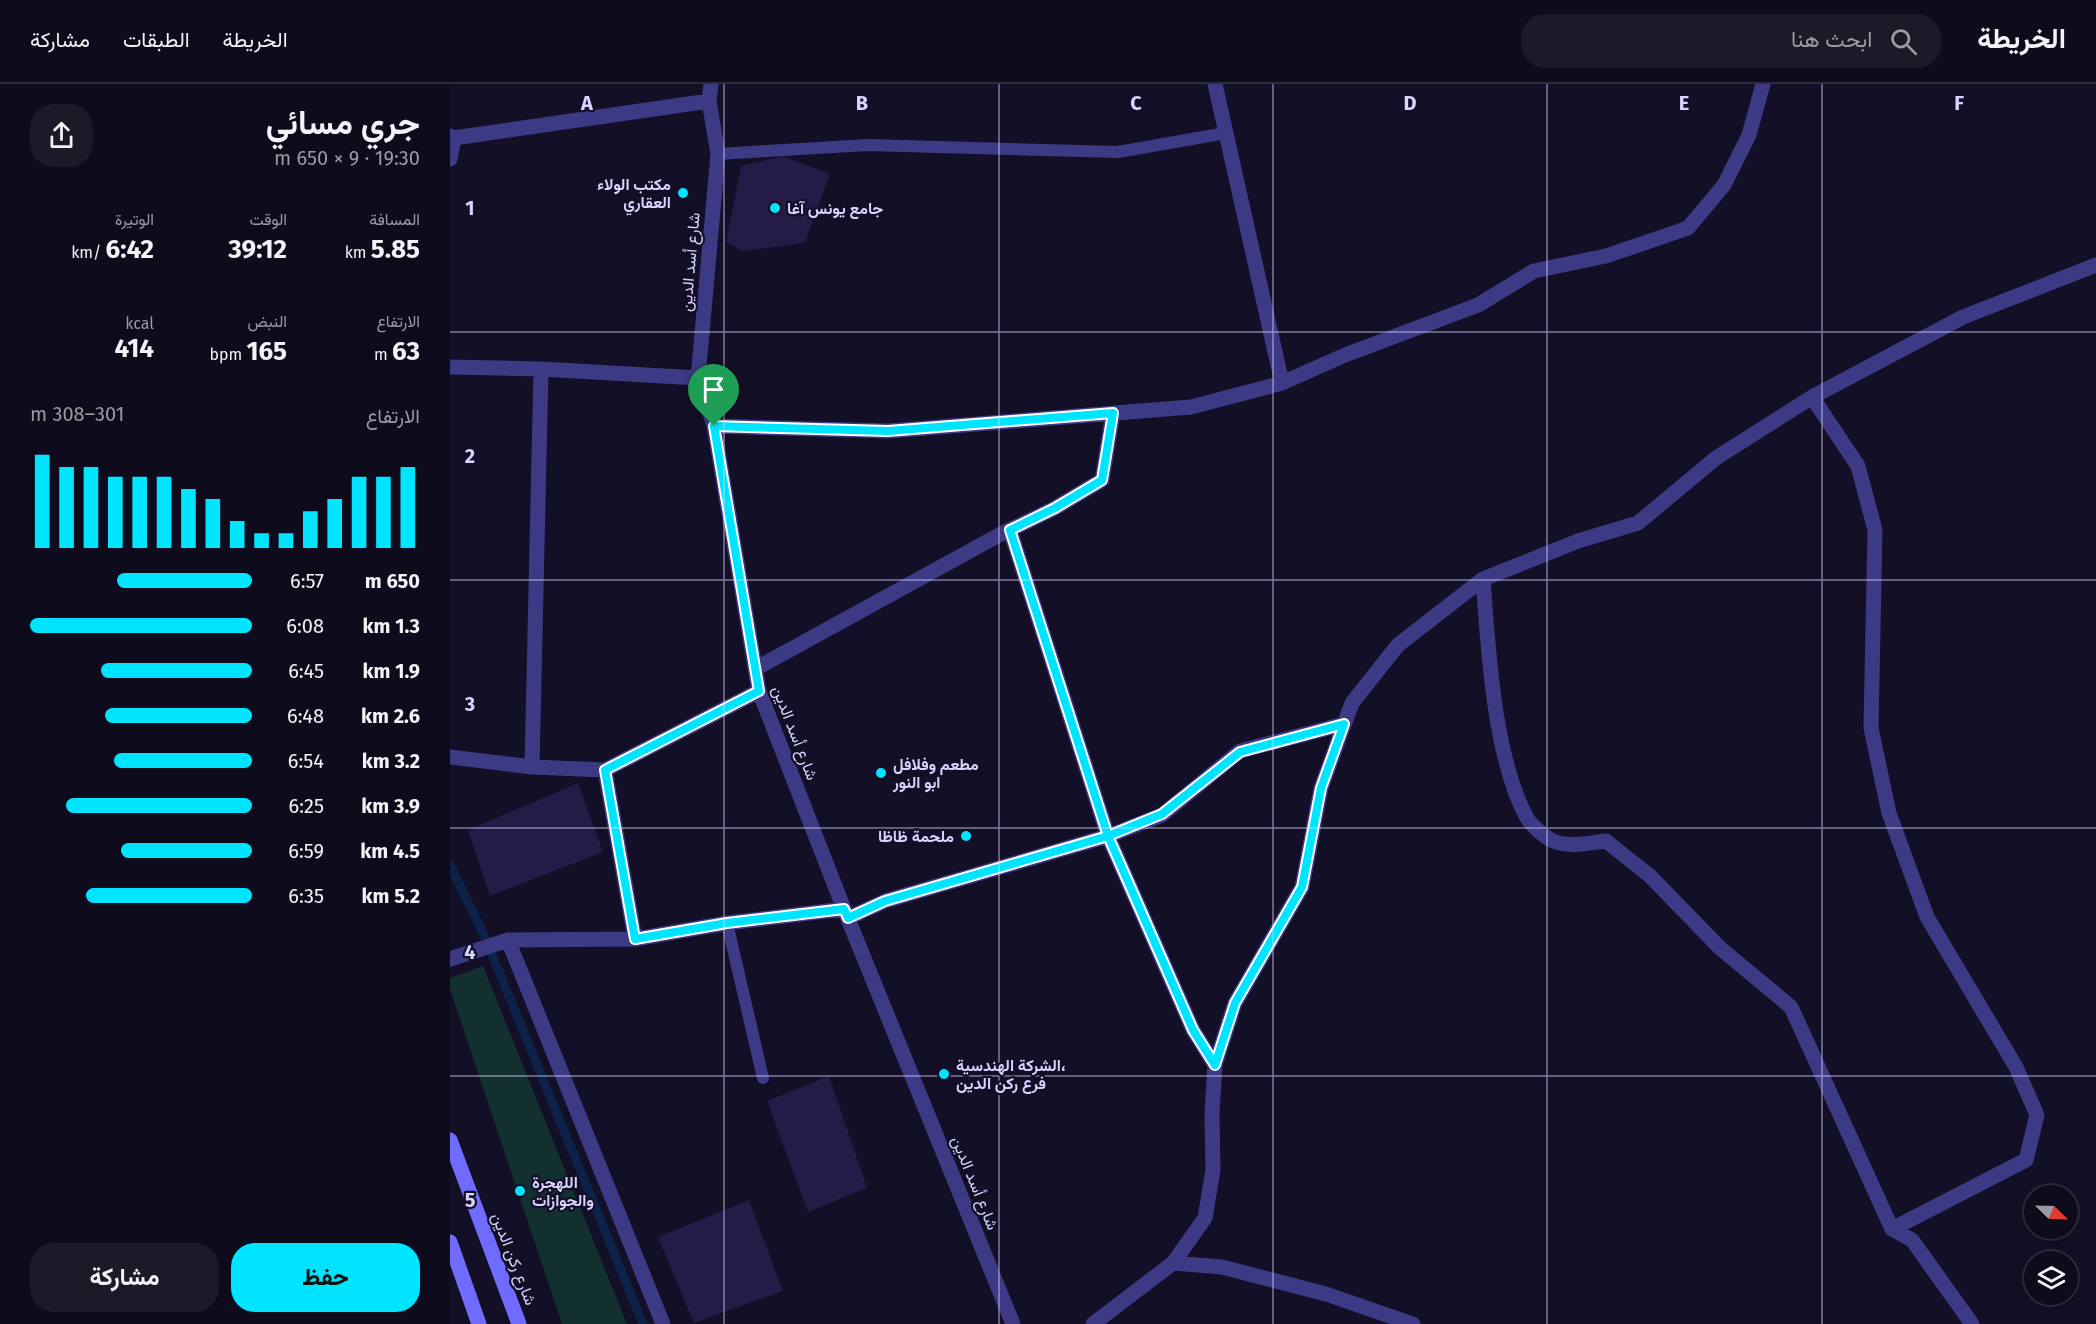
<!DOCTYPE html>
<html lang="ar">
<meta charset="utf-8">
<style>
:root{--surface:#0e0b1c;--page:#1c1929;--text:#f1f3f6;--muted:#9b9ba3;--line:#2e2b3b;--accent:#00e5ff}
body{margin:0;font-family:"Fira Sans",Vazirmatn,sans-serif;background:var(--page);color:var(--text);direction:rtl;height:100vh;display:flex;flex-direction:column;font-size:22px;white-space:nowrap}
*{box-sizing:border-box;margin:0}
p{font-size:20px;color:var(--muted)}
.icon{flex:none;width:33px;height:33px;fill:none;stroke:currentColor;stroke-width:2;stroke-linecap:round;stroke-linejoin:round}
.map{position:relative;flex:1;overflow:hidden;direction:ltr}
.sheet{display:flex;flex-direction:column;background:var(--surface);width:450px}
.sheet>*{flex:none}
.needle{width:39px;rotate:113deg}
.controls{position:absolute;left:1574px;top:1101px;display:grid;gap:12px}
.controls a{display:grid;place-items:center;width:54px;height:54px;border-radius:50%;background:var(--surface);box-shadow:0 6px 24px #0002,0 0 0 2px var(--line);font-size:30px}
.pin{position:absolute;display:grid;place-items:center;width:51px;height:51px;color:#fff;margin:-62px -26px;border-radius:50% 50% 50% 0;rotate:-45deg;box-shadow:0 0 6px #0007}
.pin .icon{rotate:45deg}
.round{display:grid;place-items:center;flex:none;width:63px;height:63px;border-radius:24px;background:var(--page)}
.summary{display:flex;align-items:center;justify-content:space-between;height:102px;padding:0 30px}
h1{font-size:33px;font-weight:700;line-height:45px}
.metrics{display:grid;grid-template-columns:repeat(3,1fr);gap:9px;height:102px;padding:6px 30px}
.metrics div{display:grid;align-content:center}
.metrics b{font-size:26px;font-weight:700}
.metrics small{font-size:16px;font-weight:400}
.metrics p{font-size:16px}
.chart{height:168px;padding:12px 30px}
.chart p{display:flex;justify-content:space-between}
.chart svg{width:100%;height:108px;margin-top:6px;stroke:var(--accent);stroke-width:6}
.button{display:flex;gap:12px;margin-top:auto;padding:12px 30px}
.button a{flex:1;height:69px;border-radius:24px;background:var(--accent);color:#111;font-size:24px;font-weight:700;line-height:69px;text-align:center}
.button a+a{background:var(--page);color:var(--text)}
ul{padding:0 30px;list-style:none;font-size:20px}
li{display:grid;grid-template-columns:96px 72px 1fr;align-items:center;height:45px}
li i{height:15px;border-radius:8px;background:var(--accent)}
header{display:flex;align-items:center;gap:36px;box-sizing:border-box;height:84px;padding:0 30px;background:var(--surface);border-bottom:2px solid var(--line)}
header strong{font-size:28px}
nav{display:flex;gap:33px;margin-inline-start:auto;font-size:21px}
.search{width:420px;height:54px;background:var(--page);display:flex;align-items:center;gap:15px;box-sizing:border-box;padding:0 21px;border-radius:24px;color:var(--muted);font-size:22px}
main{display:flex;flex:1;min-height:0}
.map>svg:first-child{display:block}
.green{fill:#12302f}
.lines{fill:none;stroke-linecap:round;stroke-linejoin:round}
.stream{stroke:#0c2248;stroke-width:9}
.building{fill:#241b47}
.service{stroke:#3d3a85;stroke-width:12}
.minor{stroke:#3d3a85;stroke-width:15}
.secondary{stroke:#6f6bff;stroke-width:15}
.route-casing{stroke:#fff;stroke-width:12}
.route{stroke:#00e5ff;stroke-width:8}
.grid{fill:none;stroke:#d9d4ff;stroke-width:1.5;stroke-opacity:0.55}
.poi-dot{fill:#00e5ff;stroke:#130f26;stroke-width:2}
.labels{text-anchor:middle;dominant-baseline:central;stroke-width:4.5;stroke-linejoin:round;paint-order:stroke}
.poi-label{font-size:16px;font-weight:bold;fill:#d9d4ff;stroke:#130f26;text-anchor:start}
.street-label{font-size:16px;fill:#d9d4ff;stroke:#130f26}
.grid-label{font-size:20px;text-anchor:middle;font-weight:bold;fill:#d9d4ff;stroke:#130f26;stroke-width:4.5;stroke-linejoin:round;paint-order:stroke}
</style>
<header>
<strong>الخريطة</strong>
<div class="search"><svg class="icon" aria-label="search" viewBox="0 0 24 24"><circle cx="10" cy="10" r="6"/><path d="M15 15l6 6"/></svg>ابحث هنا</div>
<nav><a>الخريطة</a><a>الطبقات</a><a>مشاركة</a></nav>
</header>
<main>
<div class="map">
<svg width="1646" height="1240" viewBox="0 0 1646 1240">
<rect width="100%" height="100%" fill="#130f26"/>
<path class="green" d="M33 882 177 1240H112L0 905V894Z"/>
<g class="lines">
<path class="stream" d="M0 781 34 851 193 1240"/>
</g>
<path class="building" d="M332 72 380 90 355 159 293 167 276 158 291 82Z
M128 699 153 768 40 812 18 746Z
M379 992 417 1104 358 1128 317 1017Z
M299 1116 333 1207 244 1239 208 1153Z"/>
<g class="lines">
<path class="service" d="M268 70 418 61 668 68 776 49
M277 839 313 994"/>
<path class="minor" d="M261 0 259 17 268 70 248 294 264 342 309 607 394 825 563 1240
M765 0 832 299
M0 52 4 54 259 17
M0 75 4 54
M0 283 91 285 248 294
M1362 313 1408 382 1425 446 1421 644 1439 729 1477 833 1566 983 1587 1031 1576 1076 1442 1145
M264 342 438 347 741 323 832 299 895 271 1028 221 1084 187 1156 172 1238 144 1274 101 1299 51 1313 0
M560 446 658 752 743 946 765 981
M1033 495C1038 564 1044 674 1077 734 1081 741 1094 752 1101 756 1116 764 1139 759 1156 757L1200 792 1270 864 1341 923 1442 1145 1462 1156 1522 1240
M305 585 549 451 605 424 652 396 663 329
M0 673 82 683 155 686 309 607
M82 683 91 285
M155 686 185 855
M398 834 435 817 658 752 712 731 790 667 894 640
M58 856 213 1240
M0 875 58 856 185 855 277 839 394 825
M723 1179 772 1183 876 1210 963 1240
M643 1240 723 1179 755 1134 763 1086 762 1029 765 981 785 919 852 803 871 704 902 619 948 561 1033 495 1128 457 1188 439 1266 374 1362 313 1513 233 1646 181"/>
<path class="secondary" d="M0 1056 69 1240
M0 1158 29 1240"/>
</g>
<g class="lines">
<defs>
<path id="route" d="M264 342 309 607 155 686 185 855 277 839 394 825 398 834 435 817 658 752 743 946 765 981 785 919 852 803 871 704 894 640 790 668 712 730 658 752 560 446 605 424 652 396 663 329 438 347 264 342"/>
</defs>
<use href="#route" class="route-casing"/>
<use href="#route" class="route"/>
</g>
<path class="grid" d="M274 0V1240M549 0V1240M823 0V1240M1097 0V1240M1372 0V1240M0 248H1646M0 496H1646M0 744H1646M0 992H1646"/>
<g class="poi-dot">
<circle cx="233" cy="109" r="6"/>
<circle cx="325" cy="124" r="6"/>
<circle cx="431" cy="689" r="6"/>
<circle cx="516" cy="752" r="6"/>
<circle cx="494" cy="990" r="6"/>
<circle cx="70" cy="1107" r="6"/>
</g>
<g class="labels">
<g class="poi-label">
<text x="221" y="100" text-anchor="end">مكتب الولاء<tspan x="221" dy="18">العقاري</tspan></text>
<text x="337" y="124">جامع يونس آغا</text>
<text x="443" y="680">مطعم وفلافل<tspan x="443" dy="18">ابو النور</tspan></text>
<text x="504" y="752" text-anchor="end">ملحمة ظاظا</text>
<text x="506" y="981">الشركة الهندسية،<tspan x="506" dy="18">فرع ركن الدين</tspan></text>
<text x="82" y="1098">اللهجرة<tspan x="82" dy="18">والجوازات</tspan></text>
</g>
<g class="street-label">
<text transform="translate(240 178) rotate(-85)">شارع أسد الدين</text>
<text transform="translate(345 649) rotate(69)">شارع أسد الدين</text>
<text transform="translate(525 1099) rotate(68)">شارع أسد الدين</text>
<text transform="translate(64 1175) rotate(69)">شارع ركن الدين</text>
</g>
</g>
<g class="grid-label">
<text x="137" y="26">A</text>
<text x="412" y="26">B</text>
<text x="686" y="26">C</text>
<text x="960" y="26">D</text>
<text x="1234" y="26">E</text>
<text x="1509" y="26">F</text>
<text x="20" y="131">1</text>
<text x="20" y="379">2</text>
<text x="20" y="627">3</text>
<text x="20" y="875">4</text>
<text x="20" y="1123">5</text>
</g>
</svg>
<div class="controls">
<a><svg class="needle" viewBox="-14 -14 28 28"><path d="M0-13l5 13h-10z" fill="#e53935"/><path d="M0 13l5-13h-10z" fill="#9b9ba3"/></svg></a>
<a><svg class="icon" aria-label="layers" viewBox="0 0 24 24"><path d="M12 4l9 5-9 5-9-5zM3 14l9 5 9-5"/></svg></a>
</div>
<div class="pin" style="left:264px;top:342px;background:#1e9e55"><svg class="icon" aria-label="arrive" viewBox="0 0 24 24"><path d="M6 21V4h12l-3 4 3 4H6"/></svg></div>
</div>
<section class="sheet">
<div class="summary"><div><h1>جري مسائي</h1><p>19:30 · 9 × 650 m</p></div><a class="round"><svg class="icon" aria-label="share" viewBox="0 0 24 24"><path d="M12 15V3M7 8l5-5 5 5M5 13v7h14v-7"/></svg></a></div>
<div class="metrics">
<div><p>المسافة</p><b>5.85<small> km</small></b></div>
<div><p>الوقت</p><b>39:12</b></div>
<div><p>الوتيرة</p><b>6:42<small> /km</small></b></div>
</div>
<div class="metrics">
<div><p>الارتفاع</p><b>63<small> m</small></b></div>
<div><p>النبض</p><b>165<small> bpm</small></b></div>
<div><p>kcal</p><b>414</b></div>
</div>
<div class="chart"><p><span>الارتفاع</span>301–308 m</p>
<svg viewBox="0 0 160 44" preserveAspectRatio="none"><path d="M5 44V6M15 44V11M25 44V11M35 44V15M45 44V15M55 44V15M65 44V20M75 44V24M85 44V33M95 44V38M105 44V38M115 44V29M125 44V24M135 44V15M145 44V15M155 44V11"/></svg>
</div>
<ul>
<li><b>650 m</b>6:57<i style="width:61%"></i></li>
<li><b>1.3 km</b>6:08<i style="width:100%"></i></li>
<li><b>1.9 km</b>6:45<i style="width:68%"></i></li>
<li><b>2.6 km</b>6:48<i style="width:66%"></i></li>
<li><b>3.2 km</b>6:54<i style="width:62%"></i></li>
<li><b>3.9 km</b>6:25<i style="width:84%"></i></li>
<li><b>4.5 km</b>6:59<i style="width:59%"></i></li>
<li><b>5.2 km</b>6:35<i style="width:75%"></i></li>
</ul>
<div class="button"><a>حفظ</a><a>مشاركة</a></div>
</section>
</main>
